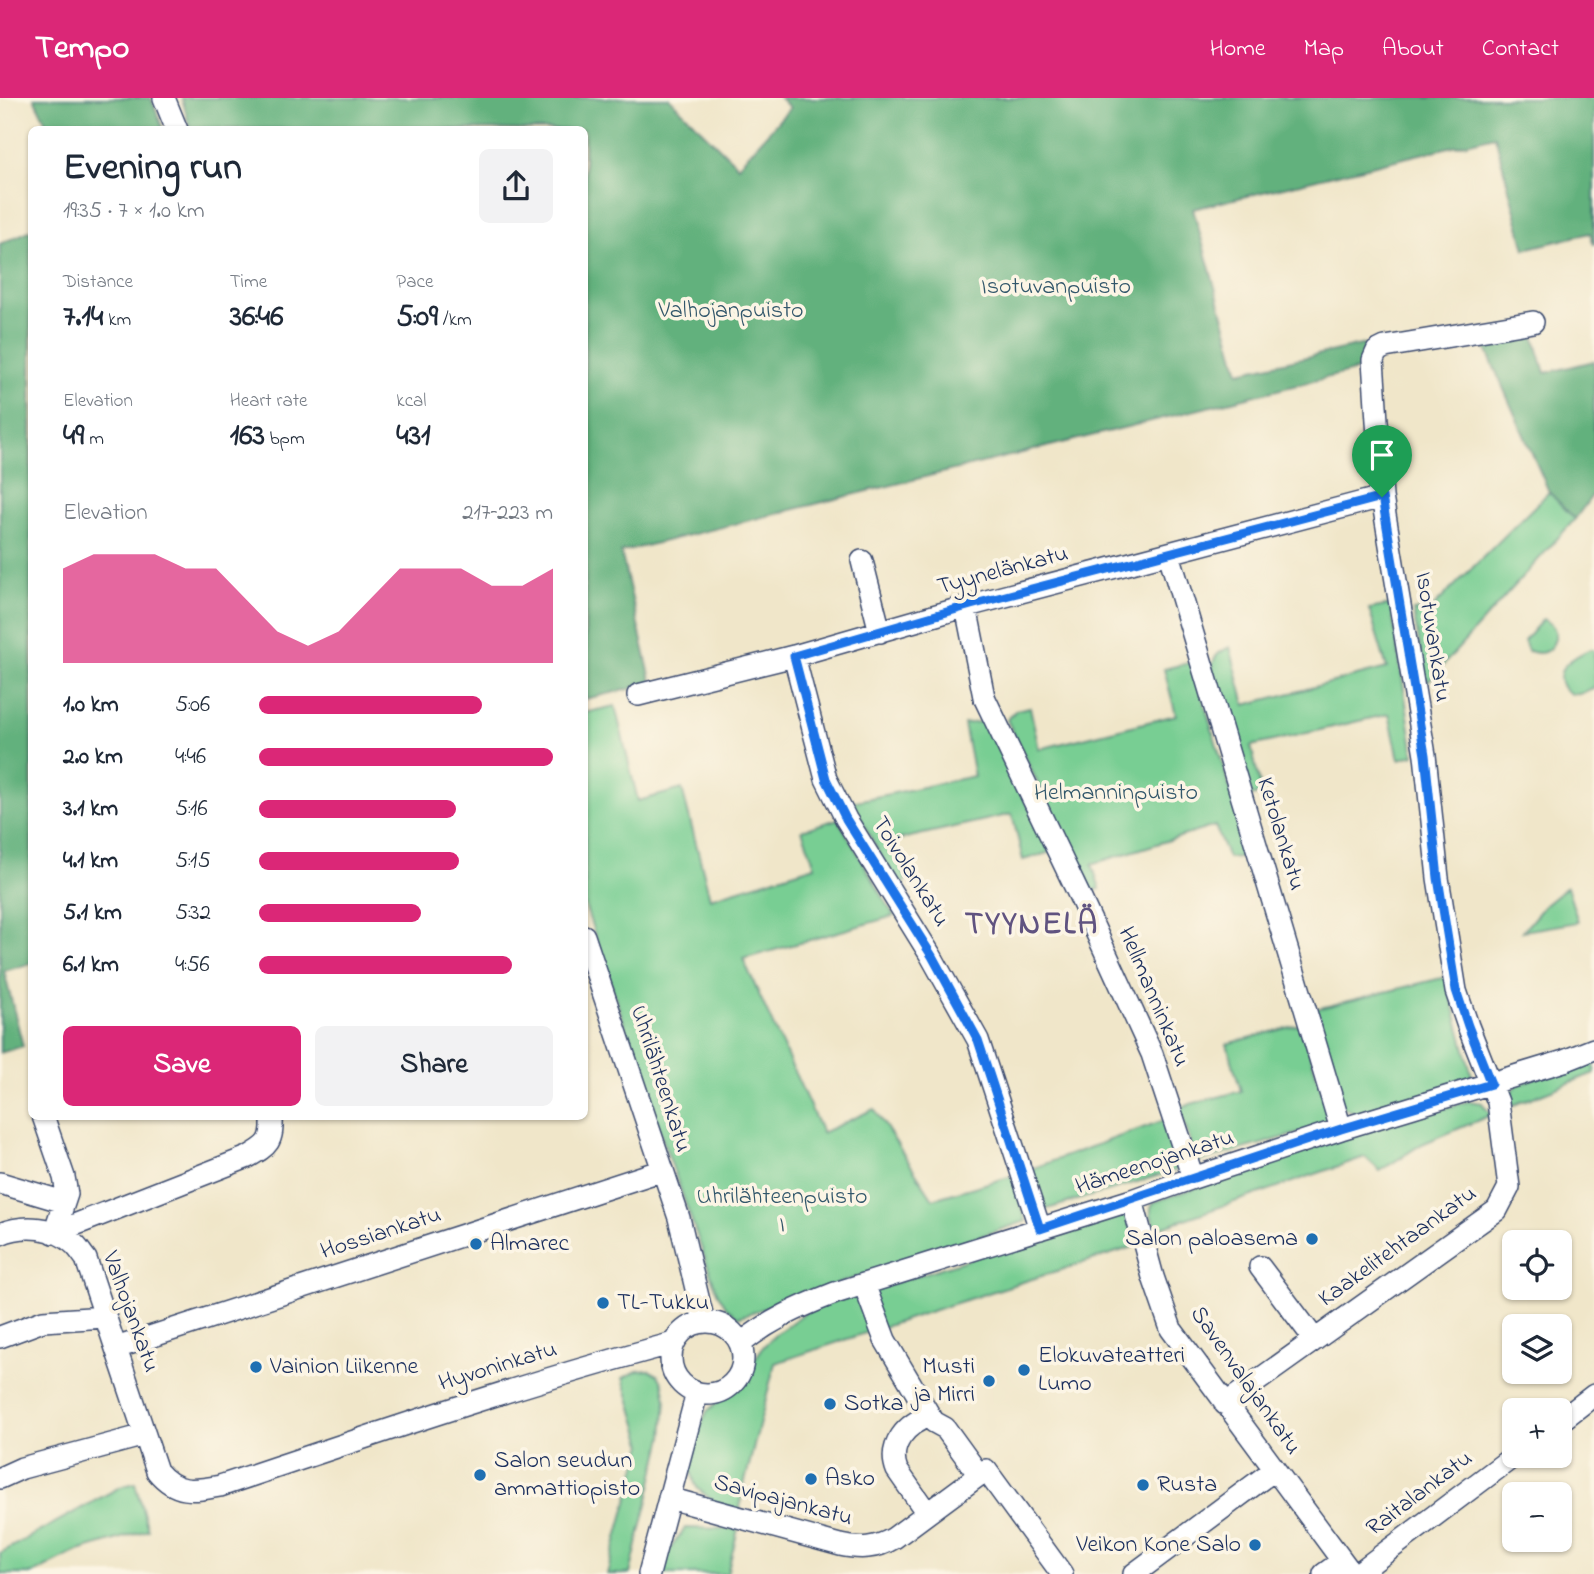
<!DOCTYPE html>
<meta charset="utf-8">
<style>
:root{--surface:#fff;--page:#f2f2f3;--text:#1f2937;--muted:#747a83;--accent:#db2777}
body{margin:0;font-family:"Indie Flower",sans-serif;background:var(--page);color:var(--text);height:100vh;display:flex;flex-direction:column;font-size:26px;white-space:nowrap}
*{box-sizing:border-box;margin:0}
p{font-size:23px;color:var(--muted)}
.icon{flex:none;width:38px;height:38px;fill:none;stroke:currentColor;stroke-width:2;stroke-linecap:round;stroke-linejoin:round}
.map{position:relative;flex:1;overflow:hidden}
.panel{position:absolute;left:28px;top:28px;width:560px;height:994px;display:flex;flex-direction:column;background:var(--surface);border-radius:10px;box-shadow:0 2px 5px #0004}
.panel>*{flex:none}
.buttons{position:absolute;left:1502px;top:1132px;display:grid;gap:14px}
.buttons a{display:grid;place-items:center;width:70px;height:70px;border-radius:10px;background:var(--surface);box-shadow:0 2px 5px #0004;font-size:35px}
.pin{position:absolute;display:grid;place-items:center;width:60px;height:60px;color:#fff;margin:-72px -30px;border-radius:50% 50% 50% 0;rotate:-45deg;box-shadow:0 0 7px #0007}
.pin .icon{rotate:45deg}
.round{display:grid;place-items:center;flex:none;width:74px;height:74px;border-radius:10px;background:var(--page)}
.headline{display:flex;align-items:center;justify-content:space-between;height:119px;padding:0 35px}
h1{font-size:38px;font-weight:700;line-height:52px}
.metrics{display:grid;grid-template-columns:repeat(3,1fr);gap:10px;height:119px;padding:7px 35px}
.metrics div{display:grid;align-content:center}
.metrics b{font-size:30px;font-weight:700}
.metrics small{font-size:19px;font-weight:400}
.metrics p{font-size:19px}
.chart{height:196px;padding:14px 35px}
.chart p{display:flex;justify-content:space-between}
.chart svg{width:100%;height:126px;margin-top:7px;fill:var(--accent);opacity:.7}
.cta{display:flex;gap:14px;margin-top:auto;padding:14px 35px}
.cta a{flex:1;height:80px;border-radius:10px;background:var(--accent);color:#fff;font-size:28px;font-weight:700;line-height:80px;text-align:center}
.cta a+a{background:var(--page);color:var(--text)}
ul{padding:0 35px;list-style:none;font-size:23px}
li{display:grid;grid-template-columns:112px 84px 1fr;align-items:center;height:52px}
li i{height:18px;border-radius:9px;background:var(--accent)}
header{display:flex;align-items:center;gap:42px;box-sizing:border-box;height:98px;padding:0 35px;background:var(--accent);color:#fff}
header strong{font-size:33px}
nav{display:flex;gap:38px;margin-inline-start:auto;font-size:24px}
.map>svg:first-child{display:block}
.green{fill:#78ce93;stroke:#4a7e78;stroke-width:2}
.forest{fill:#62b17d;stroke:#3e706e;stroke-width:2}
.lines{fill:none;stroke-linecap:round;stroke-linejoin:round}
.minor-casing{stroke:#3b4a6e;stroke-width:24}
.minor{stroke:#fff;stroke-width:21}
.route-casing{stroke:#fff;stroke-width:14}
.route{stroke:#1a73e8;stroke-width:9}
.poi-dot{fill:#1f6fb2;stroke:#fcf5e5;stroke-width:2.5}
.labels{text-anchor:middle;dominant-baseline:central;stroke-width:7;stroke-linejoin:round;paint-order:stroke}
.park-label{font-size:24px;fill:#32576b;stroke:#fcf5e5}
.street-label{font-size:24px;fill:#1b2f5e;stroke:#fcf5e5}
.poi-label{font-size:24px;fill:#1b2f5e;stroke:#fcf5e5;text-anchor:start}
.district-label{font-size:32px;font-weight:bold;letter-spacing:2px;fill:#605380;stroke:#fcf5e5}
</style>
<header>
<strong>Tempo</strong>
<nav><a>Home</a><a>Map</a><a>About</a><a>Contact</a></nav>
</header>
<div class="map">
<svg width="1594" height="1476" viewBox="0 0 1594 1476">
<rect width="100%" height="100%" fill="#fcf5e5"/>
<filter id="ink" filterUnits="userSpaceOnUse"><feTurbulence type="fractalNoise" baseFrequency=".0143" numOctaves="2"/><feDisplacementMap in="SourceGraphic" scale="14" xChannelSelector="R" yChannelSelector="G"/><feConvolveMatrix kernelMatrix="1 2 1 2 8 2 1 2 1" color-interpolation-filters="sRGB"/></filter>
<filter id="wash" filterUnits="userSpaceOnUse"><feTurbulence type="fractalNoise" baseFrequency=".00686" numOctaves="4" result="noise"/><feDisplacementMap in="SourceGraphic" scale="28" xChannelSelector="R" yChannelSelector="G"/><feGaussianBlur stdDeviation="1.57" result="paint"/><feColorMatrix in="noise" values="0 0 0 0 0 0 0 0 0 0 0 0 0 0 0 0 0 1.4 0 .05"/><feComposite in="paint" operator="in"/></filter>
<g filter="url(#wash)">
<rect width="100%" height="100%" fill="#f0e6c9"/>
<path class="green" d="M1549 394 1575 421 1427 585 1413 513 1432 510Z
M1391 507 1414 657 1399 661 1389 616 1251 648 1262 695 1248 699 1212 570C1214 557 1219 554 1230 549L1245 607 1387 570 1369 511Z
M1543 521C1548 524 1554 527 1555 533 1557 543 1550 554 1540 555 1536 555 1532 554 1528 553L1524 543Z
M1590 551H1594V590C1588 591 1584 595 1579 596 1565 599 1555 582 1563 570 1569 561 1581 556 1590 551Z
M1192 564 1250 758 1228 760 1215 728 1092 766 1100 791 1090 793 1007 622 1016 612 1030 609 1039 651 1176 617 1164 571Z
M615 608 638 703 682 691 710 800 815 768 802 732 838 721 894 818 743 861 822 1035 874 1011 933 1101 1012 1078 1026 1123 738 1219 727 1210 717 1194 660 1034 585 807 584 615Z
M986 623 1051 754 1023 762 1012 716 892 743 906 781 901 796 852 704 974 678 964 626Z
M1567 789 1578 824 1523 833 1545 807Z
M1446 879 1472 978 1459 986 1359 1017 1341 1008 1312 912Z
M1301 926 1329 1017 1321 1029 1197 1064 1179 1009 1241 993 1227 946Z
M1594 957V975L1511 1008 1510 995 1517 987Z
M1469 1003 1482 1005 1491 1017 1422 1046 1380 1073 1365 1059 1156 1131C1153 1122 1147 1112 1154 1104L1335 1042Z
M1167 1021 1180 1071 1044 1112 1028 1072Z
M1120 1114 1127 1119 1136 1148 950 1207 775 1265 741 1399 740 1413 717 1406 698 1391 695 1386 689 1365 697 1336 707 1313 740 1286 756 1259 764 1248 776 1236 810 1211Z
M649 1272 658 1277 663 1286 666 1301 663 1339 630 1476H607L643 1346 623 1280 637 1273Z
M135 1385 148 1432 75 1454 33 1476H0V1455L120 1389Z
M685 1430 738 1431 727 1476H663L668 1454Z"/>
<path class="forest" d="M34 0H151L163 31H49Z
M182 0H669L738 68 790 10 780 0H1594V147L1590 135 1525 151 1495 38 1193 111 1239 274 1365 246 1362 271 621 454 652 586 585 601 584 32 190 31Z
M31 132 32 865 4 873 23 948 0 955V146Z
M1533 234 1545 275 1594 263V395L1575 421 1549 394 1483 244Z"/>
</g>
<g filter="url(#ink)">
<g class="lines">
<defs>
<path id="minor" d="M164 0 177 32
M1169 456 1341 1031
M862 463 880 534
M966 509 984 599 1081 801 1152 956 1193 1080
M794 558 826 681 846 721 931 858 978 942 1040 1131
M638 597 794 558 971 507 1382 399
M584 838 679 1120 704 1224
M43 1018 64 1079 67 1096 54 1135
M0 1085 64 1104
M1132 1102 1153 1179 1171 1231 1352 1476
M54 1135 248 1059C269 1047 273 1044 272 1018
M0 1136C23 1126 56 1128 75 1147 79 1151 82 1156 86 1161L157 1373C176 1396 193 1393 220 1388 370 1338 520 1286 674 1245
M1260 1169 1315 1242
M864 1186 885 1242 930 1318 934 1324 945 1330 979 1377
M671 1260a36 36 0 1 1 72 0a36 36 0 1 1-72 0Z
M0 1239 43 1223 105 1219
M740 1246C770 1222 799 1209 835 1195L1132 1102 1193 1080 1341 1031 1564 963 1594 951
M116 1250 663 1072
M1225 1306 1497 1112 1509 1089 1498 1004 1468 928 1456 893 1438 780 1425 657 1382 399 1373 262 1377 253 1385 249 1533 224
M1559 1324 1594 1297
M0 1380 22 1370 145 1337
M669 1400 840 1447C860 1451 876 1451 894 1440L986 1372 1062 1476
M927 1415 897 1372C887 1347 907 1325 930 1318
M649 1476 697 1295
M1134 1476 1274 1372
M1324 1476 1342 1463
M1357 1476 1514 1358"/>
</defs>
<use href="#minor" class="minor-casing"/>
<use href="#minor" class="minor"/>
</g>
</g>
<g class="lines" filter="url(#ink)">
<defs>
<path id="route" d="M1382 399 1425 657 1438 780 1456 892 1468 928 1491 986 1341 1031 1040 1131 978 942 932 858 846 721 826 681 794 558 971 507Z"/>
</defs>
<use href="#route" class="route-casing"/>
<use href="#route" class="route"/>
</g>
<g class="poi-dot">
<circle cx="1312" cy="1141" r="7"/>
<circle cx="476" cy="1146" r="7"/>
<circle cx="603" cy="1205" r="7"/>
<circle cx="256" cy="1269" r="7"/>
<circle cx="1024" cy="1272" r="7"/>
<circle cx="989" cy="1283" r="7"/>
<circle cx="830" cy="1306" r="7"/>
<circle cx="480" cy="1377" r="7"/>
<circle cx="811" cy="1381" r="7"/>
<circle cx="1143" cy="1387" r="7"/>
<circle cx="1255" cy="1447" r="7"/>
</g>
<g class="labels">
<g class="park-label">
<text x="1056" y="189">Isotuvanpuisto</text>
<text x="731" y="213">Valhojanpuisto</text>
<text x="1116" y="695">Helmanninpuisto</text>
<text x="782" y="1099">Uhrilähteenpuisto<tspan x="782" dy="28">I</tspan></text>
</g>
<g class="street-label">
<text transform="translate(1003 473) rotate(-15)">Tyynelänkatu</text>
<text transform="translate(1432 539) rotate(81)">Isotuvankatu</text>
<text transform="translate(1280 736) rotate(73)">Ketolankatu</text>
<text transform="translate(910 774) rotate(58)">Toivolankatu</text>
<text transform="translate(1153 899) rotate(67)">Hellmanninkatu</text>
<text transform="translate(660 981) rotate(72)">Uhrilähteenkatu</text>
<text transform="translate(1155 1065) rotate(-18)">Hämeenojankatu</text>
<text transform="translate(381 1136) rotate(-18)">Hossiankatu</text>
<text transform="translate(1398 1149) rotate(-36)">Kaakelitehtaankatu</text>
<text transform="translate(130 1214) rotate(70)">Valhojankatu</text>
<text transform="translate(498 1269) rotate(-17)">Hyvoninkatu</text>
<text transform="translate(1245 1283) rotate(55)">Savenvalajankatu</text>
<text transform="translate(1420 1396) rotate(-37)">Raitalankatu</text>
<text transform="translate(783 1403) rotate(15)">Savipajankatu</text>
</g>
<g class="poi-label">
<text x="1298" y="1141" text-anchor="end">Salon paloasema</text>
<text x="490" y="1146">Almarec</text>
<text x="617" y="1205">TL-Tukku</text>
<text x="1038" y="1258">Elokuvateatteri<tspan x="1038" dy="28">Lumo</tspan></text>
<text x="270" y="1269">Vainion Liikenne</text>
<text x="975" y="1269" text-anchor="end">Musti<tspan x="975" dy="28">ja Mirri</tspan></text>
<text x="844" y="1306">Sotka</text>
<text x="494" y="1363">Salon seudun<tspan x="494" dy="28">ammattiopisto</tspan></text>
<text x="825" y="1381">Asko</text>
<text x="1157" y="1387">Rusta</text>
<text x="1241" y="1447" text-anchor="end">Veikon Kone Salo</text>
</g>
<g class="district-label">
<text x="1032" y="827">TYYNELÄ</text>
</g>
</g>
</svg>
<div class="buttons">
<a><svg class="icon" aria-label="locate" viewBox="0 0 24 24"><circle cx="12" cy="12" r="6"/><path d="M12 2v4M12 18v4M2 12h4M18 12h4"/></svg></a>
<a><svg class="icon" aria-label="layers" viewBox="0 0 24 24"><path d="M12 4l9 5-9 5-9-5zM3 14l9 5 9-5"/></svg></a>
<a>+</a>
<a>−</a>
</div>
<div class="pin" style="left:1382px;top:399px;background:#1e9e55"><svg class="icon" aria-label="arrive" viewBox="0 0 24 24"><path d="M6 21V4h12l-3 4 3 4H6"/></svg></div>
<section class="panel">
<div class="headline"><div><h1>Evening run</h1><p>19:35 · 7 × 1.0 km</p></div><a class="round"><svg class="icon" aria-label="share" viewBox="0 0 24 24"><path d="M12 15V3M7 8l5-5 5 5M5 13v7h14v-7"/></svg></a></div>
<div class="metrics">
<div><p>Distance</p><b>7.14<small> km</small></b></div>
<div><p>Time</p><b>36:46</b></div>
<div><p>Pace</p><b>5:09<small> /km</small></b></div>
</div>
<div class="metrics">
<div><p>Elevation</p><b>49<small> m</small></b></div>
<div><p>Heart rate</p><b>163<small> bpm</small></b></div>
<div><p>kcal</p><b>431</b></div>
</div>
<div class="chart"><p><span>Elevation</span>217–223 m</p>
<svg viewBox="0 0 160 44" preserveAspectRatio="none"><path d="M0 44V11L10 6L20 6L30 6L40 11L50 11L60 22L70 33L80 38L90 33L100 22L110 11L120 11L130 11L140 17L150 17L160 11V44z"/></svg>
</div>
<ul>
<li><b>1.0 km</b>5:06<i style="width:76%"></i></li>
<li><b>2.0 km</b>4:46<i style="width:100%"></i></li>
<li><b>3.1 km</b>5:16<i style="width:67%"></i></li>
<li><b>4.1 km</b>5:15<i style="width:68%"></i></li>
<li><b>5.1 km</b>5:32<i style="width:55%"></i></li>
<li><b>6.1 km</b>4:56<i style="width:86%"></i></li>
</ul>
<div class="cta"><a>Save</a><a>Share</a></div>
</section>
</div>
